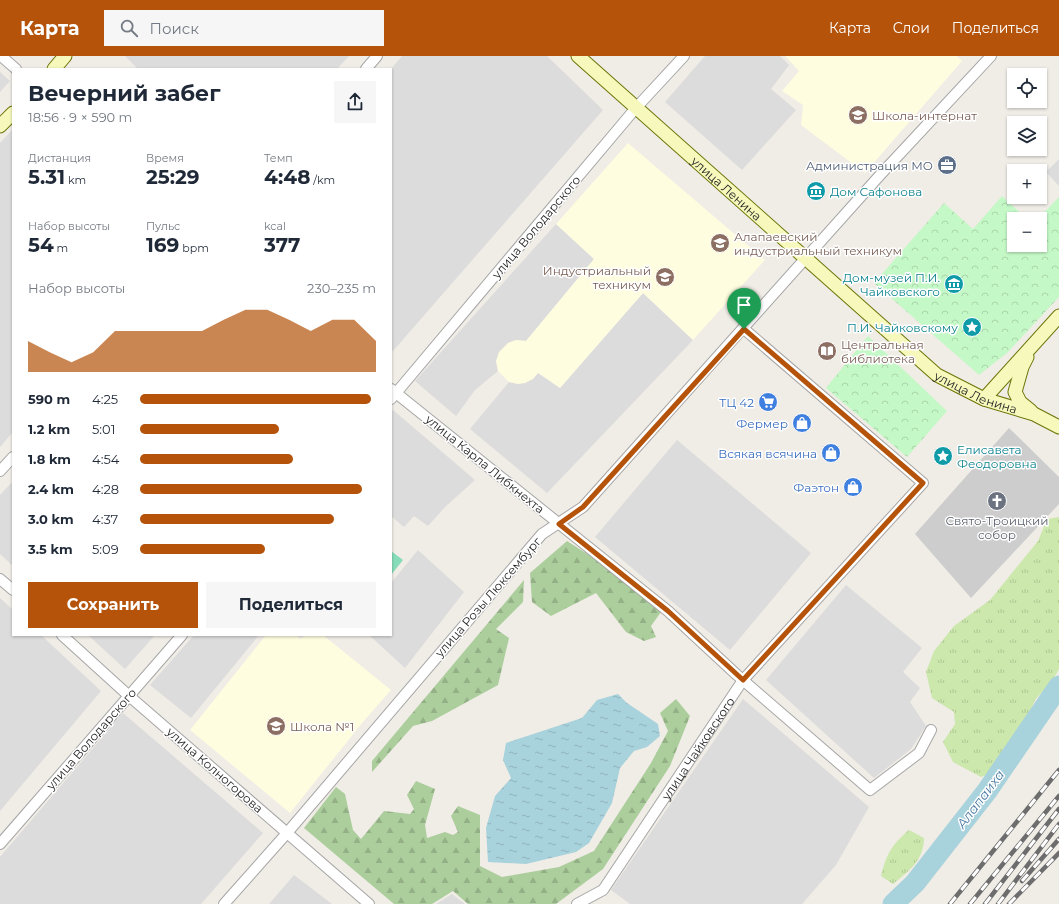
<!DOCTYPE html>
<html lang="ru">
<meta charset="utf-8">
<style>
:root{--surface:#fff;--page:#f6f6f7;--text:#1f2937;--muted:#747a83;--accent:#b45309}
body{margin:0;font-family:Montserrat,sans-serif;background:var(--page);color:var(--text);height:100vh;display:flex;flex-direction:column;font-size:15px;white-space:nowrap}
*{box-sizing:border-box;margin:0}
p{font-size:13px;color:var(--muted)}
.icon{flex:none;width:22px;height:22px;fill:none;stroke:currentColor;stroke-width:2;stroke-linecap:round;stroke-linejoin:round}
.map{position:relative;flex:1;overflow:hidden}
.details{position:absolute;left:12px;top:12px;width:380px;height:568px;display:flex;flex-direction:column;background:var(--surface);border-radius:0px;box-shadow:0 1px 3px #0004}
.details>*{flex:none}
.controls{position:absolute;left:1007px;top:12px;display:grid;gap:8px}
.controls a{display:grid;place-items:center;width:40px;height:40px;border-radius:0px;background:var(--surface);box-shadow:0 1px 3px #0004;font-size:20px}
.pin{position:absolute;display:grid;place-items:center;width:34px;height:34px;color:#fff;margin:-41px -17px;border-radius:50% 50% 50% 0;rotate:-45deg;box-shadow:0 0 4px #0007}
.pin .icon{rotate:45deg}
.round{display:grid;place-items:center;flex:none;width:42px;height:42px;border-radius:0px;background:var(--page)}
.overview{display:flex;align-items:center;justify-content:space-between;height:68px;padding:0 16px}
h1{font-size:22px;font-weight:700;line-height:30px}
.metrics{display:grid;grid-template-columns:repeat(3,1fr);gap:6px;height:68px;padding:4px 16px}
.metrics div{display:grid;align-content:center}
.metrics b{font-size:20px;font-weight:700}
.metrics small{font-size:11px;font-weight:400}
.metrics p{font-size:11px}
.chart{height:112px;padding:8px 16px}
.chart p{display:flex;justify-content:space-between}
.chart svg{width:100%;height:72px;margin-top:4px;fill:var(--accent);opacity:.7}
.cta{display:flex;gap:8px;margin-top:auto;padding:8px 16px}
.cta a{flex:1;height:46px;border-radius:0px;background:var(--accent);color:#fff;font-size:16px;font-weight:700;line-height:46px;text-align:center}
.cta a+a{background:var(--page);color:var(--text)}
ul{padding:0 16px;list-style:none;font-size:13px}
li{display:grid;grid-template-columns:64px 48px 1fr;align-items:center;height:30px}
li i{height:10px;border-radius:5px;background:var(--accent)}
header{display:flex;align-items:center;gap:24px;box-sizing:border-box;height:56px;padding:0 20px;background:var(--accent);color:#fff}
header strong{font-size:19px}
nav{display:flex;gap:22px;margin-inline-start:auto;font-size:14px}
.search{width:280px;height:36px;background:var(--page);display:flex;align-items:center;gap:10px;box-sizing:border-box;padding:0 14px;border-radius:0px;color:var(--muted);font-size:15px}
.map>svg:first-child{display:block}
.residential{fill:#dddcdc}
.education{fill:#fefde0}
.religious{fill:#cdcdcd}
.grass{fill:url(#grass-tufts)}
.forest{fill:url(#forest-firs)}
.park{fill:url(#park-crowns)}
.pitch{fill:#86dcb9}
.water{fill:url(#water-ripples)}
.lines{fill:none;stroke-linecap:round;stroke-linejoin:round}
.river{stroke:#a8d2dc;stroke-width:21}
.street-casing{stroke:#a6a6a6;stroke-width:12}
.secondary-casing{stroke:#6c7508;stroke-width:15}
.street{stroke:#fff;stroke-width:10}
.secondary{stroke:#f6f8bc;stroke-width:13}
.rail-casing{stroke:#6d6d6d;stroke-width:4.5}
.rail{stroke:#fff;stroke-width:3;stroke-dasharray:9;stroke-linecap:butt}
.route-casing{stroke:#fff;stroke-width:8}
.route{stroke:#b45309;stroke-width:5}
.labels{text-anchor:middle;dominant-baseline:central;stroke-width:3;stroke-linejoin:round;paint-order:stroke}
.education-label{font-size:12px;fill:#785e54;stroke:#fff;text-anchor:start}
.service-label{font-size:12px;fill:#4e5e75;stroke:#fff;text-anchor:end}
.street-label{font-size:12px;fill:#1f1f1f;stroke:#fff}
.culture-label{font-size:12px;fill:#0d838f;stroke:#fff;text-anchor:start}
.shop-label{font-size:12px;fill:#366cbe;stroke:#fff;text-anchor:end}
.worship-label{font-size:12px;fill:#5b616d;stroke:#fff}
.water-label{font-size:13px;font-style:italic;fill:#4b7aa5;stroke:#fff}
</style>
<header>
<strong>Карта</strong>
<div class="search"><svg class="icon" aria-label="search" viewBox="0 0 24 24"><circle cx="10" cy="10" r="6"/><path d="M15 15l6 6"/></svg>Поиск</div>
<nav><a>Карта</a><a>Слои</a><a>Поделиться</a></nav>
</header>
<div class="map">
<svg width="1059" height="848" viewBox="0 0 1059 848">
<defs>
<pattern id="grass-tufts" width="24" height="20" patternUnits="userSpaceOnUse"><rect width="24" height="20" fill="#cce8ad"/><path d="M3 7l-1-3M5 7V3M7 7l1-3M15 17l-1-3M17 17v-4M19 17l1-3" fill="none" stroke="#afc794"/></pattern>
<pattern id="forest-firs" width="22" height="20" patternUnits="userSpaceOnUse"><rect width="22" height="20" fill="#acce9c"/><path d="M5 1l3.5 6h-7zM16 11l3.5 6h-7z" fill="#94b086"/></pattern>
<pattern id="park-crowns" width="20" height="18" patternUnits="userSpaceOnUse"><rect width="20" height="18" fill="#c5f8c7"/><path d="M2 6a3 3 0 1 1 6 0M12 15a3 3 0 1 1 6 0" fill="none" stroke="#a9d4aa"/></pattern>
<pattern id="water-ripples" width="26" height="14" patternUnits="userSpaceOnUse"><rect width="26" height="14" fill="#a8d2dc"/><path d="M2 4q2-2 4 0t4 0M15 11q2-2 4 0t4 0" fill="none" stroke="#90b4bc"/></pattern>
</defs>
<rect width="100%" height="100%" fill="#f0ece6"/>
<path class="residential" d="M125 0H349L337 13H138Z
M402 0H547L603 54 393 295 391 294V13Z
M705 0H780L789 9 771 33 796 54 742 114 665 46Z
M0 16 10 25 0 36Z
M13 73V376L0 391V87Z
M1059 103V130L1046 116Z
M556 168 594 203 526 285 516 284 508 287 496 305 498 315 475 334 456 360 415 325Z
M643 237 693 284 547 437 470 373 509 326 518 328 538 316 560 332Z
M393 354 475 424 445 451 428 470 414 460 404 471 391 460V356Z
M677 384 811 497 730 594 595 481Z
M13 425V510L0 498V439Z
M418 494 464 536 405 612 369 579H391V527Z
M846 529 922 592 903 616 920 632 910 646 926 670 911 693 874 722 766 624Z
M0 542 13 554V579H41L101 635 0 755Z
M88 579H155L125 613Z
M194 579H259L191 662 150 629Z
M743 643 869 751 836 809 802 848H630L611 834Z
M123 657 263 777 201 848H0V801Z
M294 819 332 848H269Z
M452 838 465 848H436Z"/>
<path class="education" d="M785 0H957L962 5 865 117 801 69 803 49 782 35 799 15Z
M628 87 765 204 693 284 643 237 560 332 538 317 533 323 525 327 518 328 509 326 498 315 496 305 499 296 508 287 516 284 526 285 594 203 556 168Z
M266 579H297L300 583 306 579H323L391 634 363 666 290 757 190 674Z"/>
<path class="religious" d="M1009 372 1059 421V448L971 542 915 478Z"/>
<path class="grass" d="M1059 461V613L1052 625 1035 644 1024 669 995 716 981 721 953 706 943 686 955 668 954 656 932 642 926 616 934 595 954 570 990 544 1038 485 1047 463Z
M909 774 924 782C924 804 909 815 893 828L881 820C886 799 892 788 909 774Z"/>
<path class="forest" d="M567 485 606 510 661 556 651 570 656 581 644 585 626 576 596 537 551 560 532 546 530 517Z
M524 524 523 546 496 573 509 582 498 629 432 665 413 670 372 716V705Z
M676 643 690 660 670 710 603 813 556 848H468L453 835 432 848H394L304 772 336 731 345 738 353 774 361 783 384 755 410 758 414 753 407 739 416 725 435 733 425 769 427 782 445 776 453 779 458 776 451 760 458 750 480 759V810L502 821 559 811 594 795 651 707 668 675 660 657Z"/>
<path class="park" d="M1002 140 1027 163H1014V189H1040V163H1038L1059 141V241L1007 297 979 319 874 227 944 147 973 173Z
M868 280 947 355 907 401 826 332Z"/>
<path class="pitch" d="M391 495 403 504 391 519Z"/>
<path class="water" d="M618 638 627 647 658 668 660 680 647 691 634 695 620 712 612 747 589 787 576 796 526 808 488 806 486 772 495 740 511 722 503 704 506 687 582 662 597 644Z"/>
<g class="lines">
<path class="river" d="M893 848 915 827 987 735 1059 630"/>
<defs>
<g id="street">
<path d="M1 0 16 13"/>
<path d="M366 13 377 0"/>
<path d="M391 333 668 555 737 619 870 734 919 697 931 674"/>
<path d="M391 343 635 53 684 0"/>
<path d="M0 415 13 401"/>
<path d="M0 523 13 534"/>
<path d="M62 579 128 639 369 848"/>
<path d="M0 788 182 579"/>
<path d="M224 848 287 777 542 478 583 451 881 118 991 0"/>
<path id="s1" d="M577 848 603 834 743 624 923 427 744 273"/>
</g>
<g id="secondary">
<path id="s2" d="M578 0 937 319 984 343 1034 358 1059 371"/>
<path d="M54 13 65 0"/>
<path d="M0 70 13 57"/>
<path d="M1027 301 1022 311 1015 336 1020 346 1031 355"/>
<path d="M984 343 1059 260"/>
</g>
</defs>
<use href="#street" class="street-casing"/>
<use href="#secondary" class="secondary-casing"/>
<use href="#street" class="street"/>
<use href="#secondary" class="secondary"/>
<defs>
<path id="rail" d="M1022 825 1059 783
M950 848 1059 714
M970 848 1059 740
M985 848 1059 753
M998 848 1059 768
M1009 848 1059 797"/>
</defs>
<use href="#rail" class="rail-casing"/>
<use href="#rail" class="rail"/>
</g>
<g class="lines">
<defs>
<path id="route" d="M744 273 923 427 743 624 668 555 559 468 583 451Z"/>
</defs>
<use href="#route" class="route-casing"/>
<use href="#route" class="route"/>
</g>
<defs>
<symbol id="school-disc" viewBox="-11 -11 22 22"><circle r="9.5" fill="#8d6e63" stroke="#fff"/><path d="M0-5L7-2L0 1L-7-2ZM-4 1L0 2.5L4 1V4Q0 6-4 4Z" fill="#fff"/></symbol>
<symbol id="office-disc" viewBox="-11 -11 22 22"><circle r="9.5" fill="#5c6f8a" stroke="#fff"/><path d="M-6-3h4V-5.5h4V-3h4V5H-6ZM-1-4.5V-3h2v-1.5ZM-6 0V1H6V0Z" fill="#fff"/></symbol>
<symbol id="museum-disc" viewBox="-11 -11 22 22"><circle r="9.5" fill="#0f9aa8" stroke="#fff"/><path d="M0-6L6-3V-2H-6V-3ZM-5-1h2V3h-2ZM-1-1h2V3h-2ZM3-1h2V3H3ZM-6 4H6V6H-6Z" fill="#fff"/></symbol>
<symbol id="university-disc" viewBox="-11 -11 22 22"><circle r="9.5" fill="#8d6e63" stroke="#fff"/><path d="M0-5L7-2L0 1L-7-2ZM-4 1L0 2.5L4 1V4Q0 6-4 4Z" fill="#fff"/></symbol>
<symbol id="sight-disc" viewBox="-11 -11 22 22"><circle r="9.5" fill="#0f9aa8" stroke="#fff"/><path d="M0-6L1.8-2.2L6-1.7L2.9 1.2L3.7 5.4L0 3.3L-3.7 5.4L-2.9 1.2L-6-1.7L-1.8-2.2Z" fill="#fff"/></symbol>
<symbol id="library-disc" viewBox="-11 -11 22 22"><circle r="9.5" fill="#8d6e63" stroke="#fff"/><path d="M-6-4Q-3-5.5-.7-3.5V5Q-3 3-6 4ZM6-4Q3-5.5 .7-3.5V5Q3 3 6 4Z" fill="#fff"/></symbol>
<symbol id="supermarket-disc" viewBox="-11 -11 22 22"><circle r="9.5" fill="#3f7fe0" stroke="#fff"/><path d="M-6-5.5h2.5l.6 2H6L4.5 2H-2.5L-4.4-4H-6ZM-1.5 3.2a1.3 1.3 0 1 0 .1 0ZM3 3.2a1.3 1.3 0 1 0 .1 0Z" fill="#fff"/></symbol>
<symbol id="shop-disc" viewBox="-11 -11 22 22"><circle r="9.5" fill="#3f7fe0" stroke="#fff"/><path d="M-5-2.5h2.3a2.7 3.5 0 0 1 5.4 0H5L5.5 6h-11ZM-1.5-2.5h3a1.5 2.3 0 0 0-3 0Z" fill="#fff"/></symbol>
<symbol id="church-disc" viewBox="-11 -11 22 22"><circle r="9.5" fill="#6b7280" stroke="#fff"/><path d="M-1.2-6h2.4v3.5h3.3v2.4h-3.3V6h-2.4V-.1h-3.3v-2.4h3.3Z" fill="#fff"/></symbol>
</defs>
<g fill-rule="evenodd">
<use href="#school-disc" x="847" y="48" width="22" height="22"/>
<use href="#office-disc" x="936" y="98" width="22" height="22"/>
<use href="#museum-disc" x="805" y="124" width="22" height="22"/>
<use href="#university-disc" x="709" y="176" width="22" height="22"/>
<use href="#university-disc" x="654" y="210" width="22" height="22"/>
<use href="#museum-disc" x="943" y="217" width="22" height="22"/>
<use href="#sight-disc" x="961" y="260" width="22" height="22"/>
<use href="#library-disc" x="816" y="284" width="22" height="22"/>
<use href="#supermarket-disc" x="757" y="335" width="22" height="22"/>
<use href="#shop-disc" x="791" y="356" width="22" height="22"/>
<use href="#shop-disc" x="820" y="386" width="22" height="22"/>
<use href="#sight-disc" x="932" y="389" width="22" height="22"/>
<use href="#shop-disc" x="842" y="420" width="22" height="22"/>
<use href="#church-disc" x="986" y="434" width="22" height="22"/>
<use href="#school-disc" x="265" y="659" width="22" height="22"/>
</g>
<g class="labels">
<g class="education-label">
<text x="872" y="59">Школа-интернат</text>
<text x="734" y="180">Алапаевский<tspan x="734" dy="14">индустриальный техникум</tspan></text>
<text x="651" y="214" text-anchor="end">Индустриальный<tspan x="651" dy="14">техникум</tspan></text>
<text x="841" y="288">Центральная<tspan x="841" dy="14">библиотека</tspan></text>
<text x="290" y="670">Школа №1</text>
</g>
<g class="service-label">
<text x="933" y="109">Администрация МО</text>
</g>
<g class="street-label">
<text stroke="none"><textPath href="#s2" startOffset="199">улица Ленина</textPath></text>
<text transform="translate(536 171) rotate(-50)">улица Володарского</text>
<text stroke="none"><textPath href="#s2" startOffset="523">улица Ленина</textPath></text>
<text transform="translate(485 408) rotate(39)">улица Карла Либкнехта</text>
<text transform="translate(488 541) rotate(-49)">улица Розы Люксембург</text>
<text transform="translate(91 683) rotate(-49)">улица Володарского</text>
<text stroke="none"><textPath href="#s1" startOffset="200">улица Чайковского</textPath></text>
<text transform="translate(215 714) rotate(41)">улица Колногорова</text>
</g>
<g class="culture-label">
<text x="830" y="135">Дом Сафонова</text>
<text x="940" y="221" text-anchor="end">Дом-музей П.И.<tspan x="940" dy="14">Чайковского</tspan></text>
<text x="958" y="271" text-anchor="end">П.И. Чайковскому</text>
<text x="957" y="393">Елисавета<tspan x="957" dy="14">Феодоровна</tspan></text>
</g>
<g class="shop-label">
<text x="754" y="346">ТЦ 42</text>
<text x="788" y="367">Фермер</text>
<text x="817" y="397">Всякая всячина</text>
<text x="839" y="431">Фаэтон</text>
</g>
<g class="worship-label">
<text x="997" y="464">Свято-Троицкий<tspan x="997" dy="14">собор</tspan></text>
</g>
<g class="water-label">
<text transform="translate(980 743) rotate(-53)">Алапаиха</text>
</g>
</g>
</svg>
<div class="controls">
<a><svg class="icon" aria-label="locate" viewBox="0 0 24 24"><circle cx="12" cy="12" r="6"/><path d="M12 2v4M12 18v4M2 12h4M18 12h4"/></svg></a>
<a><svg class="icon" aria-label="layers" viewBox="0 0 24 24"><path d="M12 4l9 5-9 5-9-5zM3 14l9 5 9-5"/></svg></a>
<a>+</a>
<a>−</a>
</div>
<div class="pin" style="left:744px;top:273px;background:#1e9e55"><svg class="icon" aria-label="arrive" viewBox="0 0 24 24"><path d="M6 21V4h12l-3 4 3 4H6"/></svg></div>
<section class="details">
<div class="overview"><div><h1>Вечерний забег</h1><p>18:56 · 9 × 590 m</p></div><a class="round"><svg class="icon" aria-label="share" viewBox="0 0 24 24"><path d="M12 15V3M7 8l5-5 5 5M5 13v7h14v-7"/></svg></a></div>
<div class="metrics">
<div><p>Дистанция</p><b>5.31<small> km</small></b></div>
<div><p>Время</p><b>25:29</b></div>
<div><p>Темп</p><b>4:48<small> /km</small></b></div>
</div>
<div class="metrics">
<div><p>Набор высоты</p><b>54<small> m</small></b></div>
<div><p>Пульс</p><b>169<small> bpm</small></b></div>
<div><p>kcal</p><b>377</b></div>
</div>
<div class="chart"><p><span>Набор высоты</span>230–235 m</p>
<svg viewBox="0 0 160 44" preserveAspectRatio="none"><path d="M0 44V25L10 32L20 38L30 32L40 19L50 19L60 19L70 19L80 19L90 12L100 6L110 6L120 12L130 19L140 12L150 12L160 25V44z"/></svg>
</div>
<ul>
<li><b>590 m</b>4:25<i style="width:98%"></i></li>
<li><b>1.2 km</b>5:01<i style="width:59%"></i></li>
<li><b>1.8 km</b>4:54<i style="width:65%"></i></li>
<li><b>2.4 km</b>4:28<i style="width:94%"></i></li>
<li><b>3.0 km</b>4:37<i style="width:82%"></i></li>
<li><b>3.5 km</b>5:09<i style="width:53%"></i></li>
</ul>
<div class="cta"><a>Сохранить</a><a>Поделиться</a></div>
</section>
</div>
